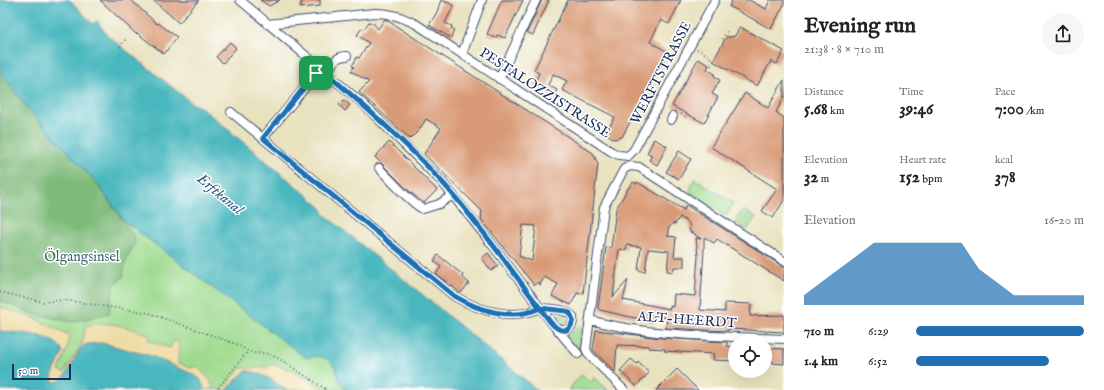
<!DOCTYPE html>
<meta charset="utf-8">
<style>
:root{--surface:#fff;--page:#f6f6f6;--text:#222;--muted:#767676;--accent:#1f6fb2}
body{margin:0;font-family:"IM FELL English",serif;background:var(--page);color:var(--text);height:100vh;display:flex;flex-direction:column;font-size:15px;white-space:nowrap}
*{box-sizing:border-box;margin:0}
p{font-size:13px;color:var(--muted)}
.icon{flex:none;width:22px;height:22px;fill:none;stroke:currentColor;stroke-width:2;stroke-linecap:round;stroke-linejoin:round}
.map{position:relative;flex:1;overflow:hidden}
.details{display:flex;flex-direction:column;background:var(--surface);width:320px}
.details>*{flex:none}
.buttons{position:absolute;left:728px;top:334px;display:grid;gap:8px}
.buttons a{display:grid;place-items:center;width:44px;height:44px;border-radius:50%;background:var(--surface);box-shadow:0 4px 16px #0002;font-size:20px}
.scale{position:absolute;left:12px;bottom:10px;width:59px;box-sizing:border-box;padding-left:4px;border:2px solid #1b2f5e;border-top:0;font-size:11px;line-height:14px;white-space:nowrap;color:#1b2f5e;-webkit-text-stroke:3px #fff;paint-order:stroke}
.pin{position:absolute;display:grid;place-items:center;width:34px;height:34px;color:#fff;margin:-17px;border-radius:8px;box-shadow:0 2px 6px #0006}
.round{display:grid;place-items:center;flex:none;width:42px;height:42px;border-radius:21px;background:var(--page)}
.headline{display:flex;align-items:center;justify-content:space-between;height:68px;padding:0 20px}
h1{font-size:22px;font-weight:700;line-height:30px}
.figures{display:grid;grid-template-columns:repeat(3,1fr);gap:6px;height:68px;padding:4px 20px}
.figures div{display:grid;align-content:center}
.figures b{font-size:17px;font-weight:700}
.figures small{font-size:11px;font-weight:400}
.figures p{font-size:11px}
.chart{height:112px;padding:8px 20px}
.chart p{display:flex;justify-content:space-between}
.chart svg{width:100%;height:72px;margin-top:4px;fill:var(--accent);opacity:.7}
ul{padding:0 20px;list-style:none;font-size:13px}
li{display:grid;grid-template-columns:64px 48px 1fr;align-items:center;height:30px}
li i{height:10px;border-radius:5px;background:var(--accent)}
main{display:flex;flex:1;min-height:0}
.map>svg:first-child{display:block}
.green{fill:#9eda8e;stroke:#5c8476}
.forest{fill:#7eba79;stroke:#4c746c}
.sand{fill:#eeda9e;stroke:#84847e}
.water{fill:#48b7be;stroke:#32738e}
.building{fill:#d99b77;fill-rule:evenodd}
.lines{fill:none;stroke-linecap:round;stroke-linejoin:round}
.minor-casing{stroke:#3a4a6d;stroke-width:10}
.path{stroke:#3a4a6d;stroke-width:1.5;stroke-dasharray:1 3;stroke-linecap:butt}
.minor{stroke:#fff;stroke-width:8}
.route-casing{stroke:#fff;stroke-width:8}
.route{stroke:#1f6fb2;stroke-width:5}
.labels{text-anchor:middle;dominant-baseline:central;stroke-width:3;stroke-linejoin:round;paint-order:stroke}
.street-label{font-size:14px;fill:#1b2f5e;stroke:#fff}
.park-label{font-size:14px;fill:#42626c;stroke:#fff}
.water-label{font-size:15px;font-style:italic;fill:#2b5f80;stroke:#fff}
</style>
<main>
<div class="map">
<svg width="784" height="390" viewBox="0 0 784 390">
<rect width="100%" height="100%" fill="#fff"/>
<filter id="ink" filterUnits="userSpaceOnUse"><feTurbulence type="fractalNoise" baseFrequency=".025" numOctaves="2"/><feDisplacementMap in="SourceGraphic" scale="8" xChannelSelector="R" yChannelSelector="G"/><feConvolveMatrix kernelMatrix="1 2 1 2 8 2 1 2 1" color-interpolation-filters="sRGB"/></filter>
<filter id="wash" filterUnits="userSpaceOnUse"><feTurbulence type="fractalNoise" baseFrequency=".012" numOctaves="4" result="noise"/><feDisplacementMap in="SourceGraphic" scale="16" xChannelSelector="R" yChannelSelector="G"/><feGaussianBlur stdDeviation="0.9" result="paint"/><feColorMatrix in="noise" values="0 0 0 0 0 0 0 0 0 0 0 0 0 0 0 0 0 1.4 0 .05"/><feComposite in="paint" operator="in"/></filter>
<g filter="url(#wash)">
<rect width="100%" height="100%" fill="#e9e2bf"/>
<path class="green" d="M0 61 368 390H252L236 384 224 390H197L83 341 82 344 62 376 0 335Z
M695 179 733 203 726 216 690 194 691 186Z
M743 210 756 217 747 230 737 223 736 220Z
M557 314 565 316 567 321 566 323 562 326 559 324 554 317Z
M576 327 582 328 580 352 566 336 572 333Z
M582 374 591 383 594 377 608 390H568Z"/>
<path class="forest" d="M0 71 27 108 96 182 134 236 135 243C128 254 124 264 123 277L114 284 109 313 73 322 34 314 0 301Z"/>
<path class="sand" d="M0 307 34 318 69 335 67 349 59 370 64 373 82 344 85 327C109 319 125 327 148 334L149 341 170 348 174 340 179 343 178 363 190 368 197 366 210 380 213 387 211 390H205L200 379 192 374 151 356 102 343 86 344 64 378 58 382H53L52 380V374L40 336 0 331Z
M273 364 294 371 325 390H286L273 381 251 371H246L242 374 227 390H222L241 368 267 367Z"/>
<path class="water" d="M0 0H70L93 24 97 21 106 34 193 104 202 108 321 207 324 214C395 273 467 330 537 390H346L338 379 336 369 328 359 318 356 306 358 124 221 96 182 27 108 0 71Z
M0 331C17 333 56 333 63 352L52 376 53 382C68 384 74 354 84 345L102 343 151 356 192 374 200 379 205 390H0Z
M246 371C260 371 275 382 286 390H227L242 374Z"/>
<g id="blocks">
<path class="building" d="M100 0H131L157 24 158 23 177 37 164 54 137 33 136 34Z
M153 0H199L179 23Z
M260 0H280L269 6Z
M306 0H320V6L300 8 302 1Z
M441 0 454 5 445 23 452 26 451 29 454 30 451 38 429 25 437 12Z
M502 0H523L505 38 497 35 496 38 487 34Z
M542 0H549L533 35 527 32Z
M568 0H681L669 24 661 20 650 42 668 52 622 137 614 139 606 133 615 117 562 90 567 81 553 74 548 85 557 90 553 96 534 84 539 73 534 70Z
M732 0H749L766 9 770 0H784V5L771 29 729 6Z
M385 19 593 153 598 164 583 294 577 293 571 305 552 296 558 284 544 277 540 285 538 282 534 285 481 219 482 211 424 154 441 128 426 119 420 129 410 139 359 92 369 82 351 71 354 67 352 66 357 57 359 58 369 43 357 35 362 28 364 29 369 22 373 23 378 29ZM523 225 536 226 532 261 519 256Z
M740 27 784 51 777 64 771 61 757 86 713 61 727 36 730 38 731 36 734 37Z
M230 42 236 48 223 63 216 57Z
M698 59 709 65 707 69 715 74 714 76 720 80 712 94 718 97 704 123 672 106Z
M784 80V97L776 112 784 118V200L773 218 762 211 777 189 711 147 745 93 768 108Z
M344 100 350 105 345 111 339 105Z
M654 139 667 146 657 165 649 160 652 155 647 153Z
M389 142 437 190 424 203 410 192 375 157Z
M679 151 691 159 679 179 666 172Z
M633 182 636 184 637 182 684 210 686 205 784 267V281L717 239 714 243 704 237V250L700 310 725 312V303L751 304 750 316 784 315V332L728 329V331L666 328 667 318 654 315 652 322 600 310 598 308 606 247 611 248 616 209 629 187H630ZM680 217 689 223 690 232 695 234V235L701 239 696 238 698 256 695 296 674 294 673 307 670 306V309L623 300 628 280 613 297 619 249 626 250 627 245 641 247 638 270 645 272 648 249 669 251 667 271 673 272 674 267H684V257H674L676 237 667 236 669 233 668 229 673 223 675 224Z
M488 253 498 266 491 271 482 258Z
M438 255 463 275 462 277 469 283 461 293 436 274 441 267 434 261Z
M596 330 661 338 727 342V346L735 347V361L713 360 714 354 664 351 665 349 649 348V346L617 345 615 372 593 350Z
M765 348 784 349V364L772 363 773 361H765Z
M631 359 637 364 638 362 649 373 636 386 620 371Z
M677 369 698 390H656Z"/>
</g>
</g>
<g filter="url(#ink)">
<use href="#blocks" fill-opacity="0" stroke="#3a4a6d" stroke-width="1"/>
<g class="lines">
<defs>
<path id="minor" d="M240 0 363 104 442 182 491 243 554 326C563 334 574 330 573 317 566 308 551 309 540 308
M267 24 375 13C392 13 401 17 416 24L612 152 619 155 628 156
M462 54 482 0
M327 74C332 64 335 56 347 56
M499 79 536 0
M231 112 454 296C479 311 513 321 540 308
M671 120 673 116
M263 138 321 68
M628 156 634 150 715 0
M630 166 639 167 784 261
M379 168C390 179 410 203 423 209L439 204 453 195
M590 320C652 337 719 336 784 339
M556 328 578 354
M624 390 589 355 586 349 604 207 624 169 630 166"/>
</defs>
<use href="#minor" class="minor-casing"/>
<path class="path" d="M724 42 722 41 727 31
M120 47 126 39
M697 49 710 56 711 66
M681 114 688 117 689 115
M0 292 43 302 64 300 149 313 236 344 248 351 255 353H265L278 358 327 390
M218 388 248 351"/>
<use href="#minor" class="minor"/>
</g>
</g>
<g class="lines" filter="url(#ink)">
<defs>
<path id="route" d="M316 73 263 138 454 296C479 311 513 321 540 308 547 317 554 332 567 330L571 326 573 320 570 313 566 311 540 308C508 266 478 222 443 183 407 143 366 107 325 72L321 68 316 73"/>
</defs>
<use href="#route" class="route-casing"/>
<use href="#route" class="route"/>
</g>
<g class="labels">
<g class="street-label">
<text transform="translate(661 73) rotate(-62)">WERFTSTRASSE</text>
<text transform="translate(545 93) rotate(33)">PESTALOZZISTRASSE</text>
<text transform="translate(687 320) rotate(4)">ALT-HEERDT</text>
</g>
<g class="park-label">
<text x="82" y="257">Ölgangsinsel</text>
</g>
<g class="water-label">
<text transform="translate(220 194) rotate(40)">Erftkanal</text>
</g>
</g>
</svg>
<div class="buttons">
<a><svg class="icon" aria-label="locate" viewBox="0 0 24 24"><circle cx="12" cy="12" r="6"/><path d="M12 2v4M12 18v4M2 12h4M18 12h4"/></svg></a>
</div>
<div class="scale">50 m</div>
<div class="pin" style="left:316px;top:73px;background:#1e9e55"><svg class="icon" aria-label="arrive" viewBox="0 0 24 24"><path d="M6 21V4h12l-3 4 3 4H6"/></svg></div>
</div>
<section class="details">
<div class="headline"><div><h1>Evening run</h1><p>21:38 · 8 × 710 m</p></div><a class="round"><svg class="icon" aria-label="share" viewBox="0 0 24 24"><path d="M12 15V3M7 8l5-5 5 5M5 13v7h14v-7"/></svg></a></div>
<div class="figures">
<div><p>Distance</p><b>5.68<small> km</small></b></div>
<div><p>Time</p><b>39:46</b></div>
<div><p>Pace</p><b>7:00<small> /km</small></b></div>
</div>
<div class="figures">
<div><p>Elevation</p><b>32<small> m</small></b></div>
<div><p>Heart rate</p><b>152<small> bpm</small></b></div>
<div><p>kcal</p><b>378</b></div>
</div>
<div class="chart"><p><span>Elevation</span>16–20 m</p>
<svg viewBox="0 0 160 44" preserveAspectRatio="none"><path d="M0 44V38L10 30L20 22L30 14L40 6L50 6L60 6L70 6L80 6L90 6L100 22L110 30L120 38L130 38L140 38L150 38L160 38V44z"/></svg>
</div>
<ul>
<li><b>710 m</b>6:29<i style="width:100%"></i></li>
<li><b>1.4 km</b>6:52<i style="width:79%"></i></li>
</ul>
</section>
</main>
